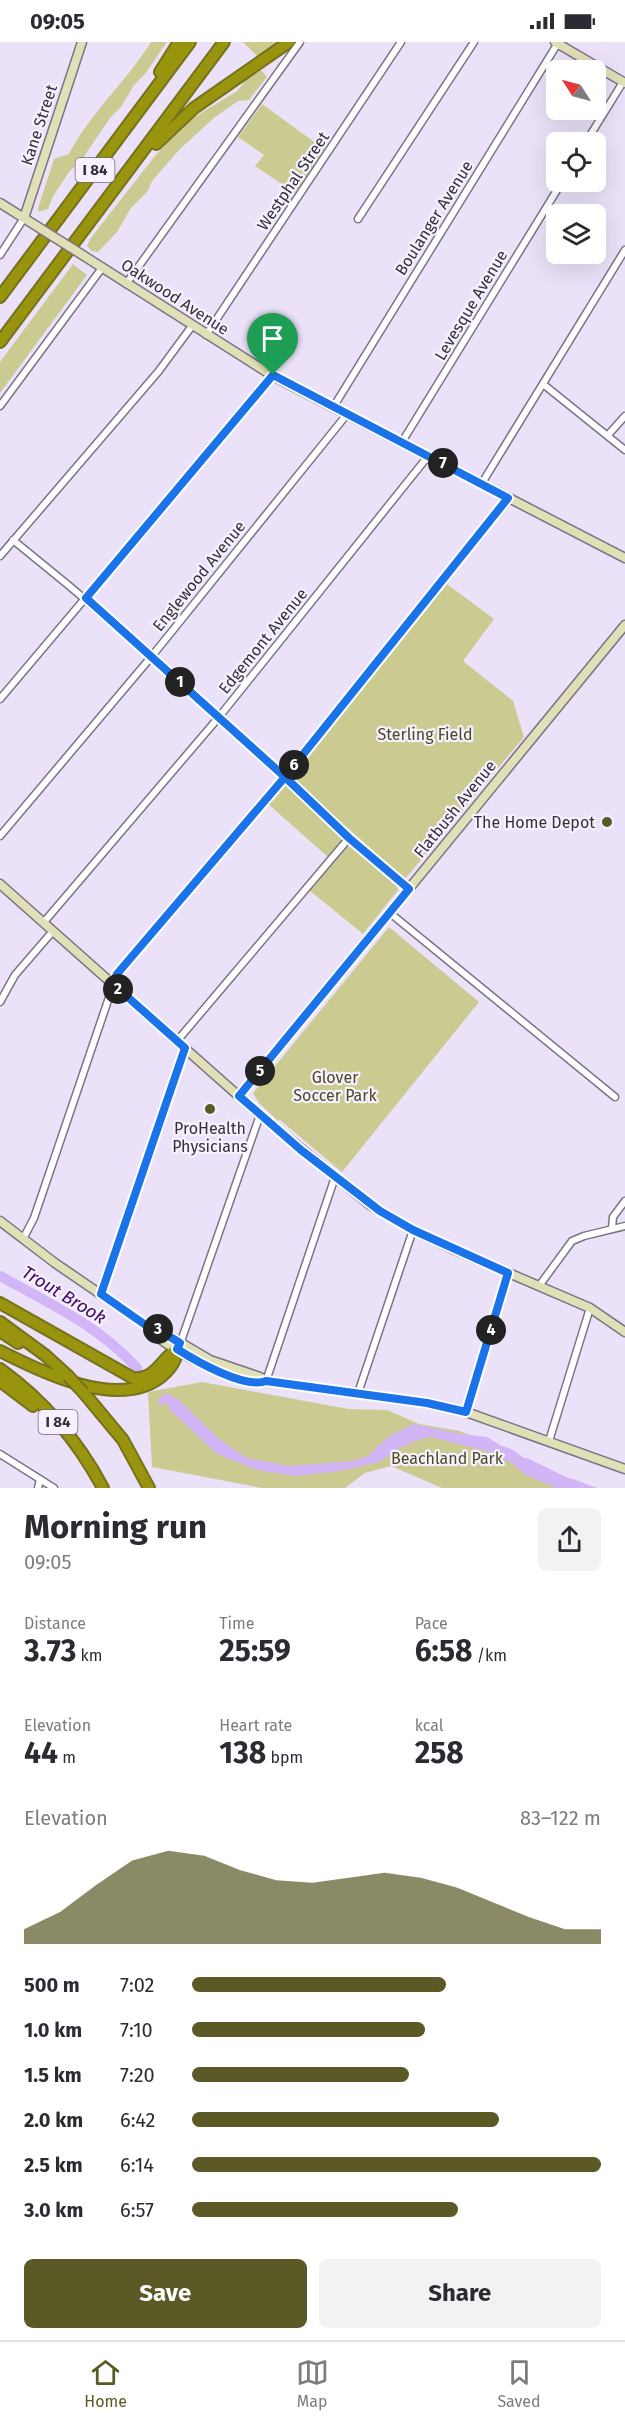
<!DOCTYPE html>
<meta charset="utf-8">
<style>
:root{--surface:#fff;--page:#f2f2f3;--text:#2b2b33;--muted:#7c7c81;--line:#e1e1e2;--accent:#5b5a26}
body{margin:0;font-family:"Fira Sans",sans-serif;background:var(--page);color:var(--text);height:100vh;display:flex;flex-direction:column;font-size:22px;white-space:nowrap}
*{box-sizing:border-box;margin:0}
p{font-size:20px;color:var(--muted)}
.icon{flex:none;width:33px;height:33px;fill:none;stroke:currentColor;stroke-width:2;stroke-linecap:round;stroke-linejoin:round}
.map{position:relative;height:1446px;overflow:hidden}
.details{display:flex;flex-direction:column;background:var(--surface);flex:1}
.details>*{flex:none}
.needle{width:39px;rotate:306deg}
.buttons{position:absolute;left:546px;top:18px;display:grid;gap:12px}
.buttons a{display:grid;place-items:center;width:60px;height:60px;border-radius:9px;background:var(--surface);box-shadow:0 6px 24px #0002;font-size:30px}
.pin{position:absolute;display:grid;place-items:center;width:51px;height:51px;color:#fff;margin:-62px -26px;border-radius:50% 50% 50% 0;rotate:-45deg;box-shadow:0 0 6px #0007}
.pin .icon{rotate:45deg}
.km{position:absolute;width:30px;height:30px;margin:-15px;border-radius:50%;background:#222;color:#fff;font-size:16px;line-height:30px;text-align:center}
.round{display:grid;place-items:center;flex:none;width:63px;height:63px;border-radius:9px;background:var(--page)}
.head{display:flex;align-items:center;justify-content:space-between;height:102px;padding:0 24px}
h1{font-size:33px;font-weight:700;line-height:45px}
.figures{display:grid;grid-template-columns:repeat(3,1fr);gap:9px;height:102px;padding:6px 24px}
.figures div{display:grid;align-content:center}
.figures b{font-size:30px;font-weight:700}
.figures small{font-size:16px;font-weight:400}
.figures p{font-size:16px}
.chart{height:168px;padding:12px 24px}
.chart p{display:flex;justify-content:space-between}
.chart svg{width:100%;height:108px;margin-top:6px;fill:var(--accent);opacity:.7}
.primary-button{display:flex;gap:12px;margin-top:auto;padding:12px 24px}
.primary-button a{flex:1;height:69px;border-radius:9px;background:var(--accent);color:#fff;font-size:24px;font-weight:700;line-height:69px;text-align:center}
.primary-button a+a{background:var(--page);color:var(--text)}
ul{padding:0 24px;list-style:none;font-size:20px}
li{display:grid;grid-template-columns:96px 72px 1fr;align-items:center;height:45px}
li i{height:15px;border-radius:8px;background:var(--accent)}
.status{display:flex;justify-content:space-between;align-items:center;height:42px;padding:0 30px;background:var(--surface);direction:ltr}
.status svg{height:16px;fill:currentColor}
.dock{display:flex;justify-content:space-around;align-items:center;height:84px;border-top:2px solid var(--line);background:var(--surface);font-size:16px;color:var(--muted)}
.dock a{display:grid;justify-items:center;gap:3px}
.dock .on{color:var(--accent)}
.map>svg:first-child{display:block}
.green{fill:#cbcb91}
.water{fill:#d1b5f6}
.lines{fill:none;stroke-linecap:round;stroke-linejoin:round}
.river{stroke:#d1b5f6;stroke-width:10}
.street-casing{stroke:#7b7386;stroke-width:9}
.secondary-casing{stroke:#7b7386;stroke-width:11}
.highway-casing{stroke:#75711c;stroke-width:14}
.street{stroke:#fff;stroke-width:6}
.secondary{stroke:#e0dfb6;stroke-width:8}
.highway{stroke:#98940d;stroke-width:10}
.secondary-bridge-casing{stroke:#7b7386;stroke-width:11;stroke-linecap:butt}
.highway-bridge-casing{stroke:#75711c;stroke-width:14;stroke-linecap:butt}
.secondary-bridge{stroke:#e0dfb6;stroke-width:8}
.highway-bridge{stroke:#98940d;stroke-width:10}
.route-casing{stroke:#fff;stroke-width:12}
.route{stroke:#1a73e8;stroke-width:8}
.poi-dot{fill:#5b5a26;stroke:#f7f1ff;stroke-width:2}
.labels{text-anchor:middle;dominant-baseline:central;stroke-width:4.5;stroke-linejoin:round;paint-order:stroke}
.shield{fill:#f7f1ff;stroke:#6e6974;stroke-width:1.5}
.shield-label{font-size:15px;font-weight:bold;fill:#332f38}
.street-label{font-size:16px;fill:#332f38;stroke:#f7f1ff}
.park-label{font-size:16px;fill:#4a4921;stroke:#f7f1ff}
.poi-label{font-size:16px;fill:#332f38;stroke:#f7f1ff;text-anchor:end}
.water-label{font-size:18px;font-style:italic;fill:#400768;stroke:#f7f1ff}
</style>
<div class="status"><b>09:05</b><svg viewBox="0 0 49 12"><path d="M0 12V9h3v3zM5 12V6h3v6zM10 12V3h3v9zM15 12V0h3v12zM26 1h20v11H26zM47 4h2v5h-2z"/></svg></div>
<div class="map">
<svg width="625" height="1446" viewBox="0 0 625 1446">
<rect width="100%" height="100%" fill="#ebe2f9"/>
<path class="green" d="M151 0H167L145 32 134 43 121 65 110 76 83 116 69 130 53 154 48 167 39 170 38 166 54 117 69 112C90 71 127 39 151 0Z
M243 0H279L257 14Z
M261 28 267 35 249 58 238 59 215 75 179 108 152 139 148 149 131 166 117 190 98 210 92 209 87 204 90 197 155 114 183 82 237 49 247 37Z
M262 62 324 107 295 151 255 124 264 113 238 95Z
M73 222 87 233 0 351V320Z
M447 542 494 577 463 619 513 659 524 695 405 837 291 736Z
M282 743H289L343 792V797L328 815 267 761Z
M352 804 396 842 398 848 363 892 309 848 347 805Z
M389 885 479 960 342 1130 280 1078 278 1079 259 1061 253 1051Z
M202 1340 348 1367 387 1368 419 1382 460 1389 561 1434 581 1446H442L391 1424 365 1431 345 1446H262L152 1425 148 1350Z"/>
<path class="water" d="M166 1351 178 1357 219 1397 247 1416 289 1424 353 1419 368 1414 388 1395 413 1382 462 1392 487 1395 500 1403 511 1407 548 1432 573 1437 597 1446H556L524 1432 513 1422 489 1410 431 1395 417 1398 400 1406 379 1420 339 1429 294 1434 258 1428 217 1412 170 1368 167 1361 159 1363 158 1357Z"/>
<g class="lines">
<path class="river" d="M0 1234C49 1261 99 1284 137 1326
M526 1421 577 1446"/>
<defs>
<path id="street" d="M586 100 623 40
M358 177 474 0
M0 213 24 176
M126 242 300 0
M206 293 401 0
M543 342 625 408
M0 364 102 226
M334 364 558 1
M608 393 625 374
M402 400 562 140
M482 441 625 208
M13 498C84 555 153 614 220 676 283 733 344 792 409 847
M0 514 158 330 192 284
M0 657 273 334
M0 794 152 614 348 371
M390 871 615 1055
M44 880 219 675 429 413
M0 960 15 933 53 889
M177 999 349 796
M612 1186 613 1175 625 1159
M23 1197 34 1176 117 932 285 735 508 456
M539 1244 572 1199 584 1194 625 1184
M101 1252 185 1006
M180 1302 260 1073
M266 1339 335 1135
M358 1351 413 1188
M466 1370 508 1231
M549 1399 590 1266
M0 1412 54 1446
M38 1446 40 1437"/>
<path id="secondary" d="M555 0 625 41
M0 161 38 185
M24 176 82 0
M81 212 273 334 625 516
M0 842 260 1073 370 1163 413 1188 455 1208 590 1266 625 1290
M239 1054 625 583
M0 1179 55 1221 147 1284C157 1303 244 1347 266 1339L427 1361 466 1370 625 1427
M147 1284 154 1285 210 1318 260 1335 266 1339"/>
<path id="highway" d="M160 30 179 0
M156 102 194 66 289 0
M0 255 190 0
M0 300 224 0
M0 1261 133 1336C156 1338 161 1317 177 1307
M0 1280 45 1313 68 1334
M0 1289 18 1301
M0 1309C41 1330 119 1369 162 1334 170 1327 177 1318 177 1307
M0 1327C43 1358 78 1399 103 1446
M0 1339 33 1364
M84 1351 123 1398 149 1446"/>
</defs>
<use href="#street" class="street-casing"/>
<use href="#secondary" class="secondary-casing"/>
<use href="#highway" class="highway-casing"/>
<use href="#street" class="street"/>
<use href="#secondary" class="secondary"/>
<use href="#highway" class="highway"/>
<defs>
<path id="secondary-bridge" d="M38 185 81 212"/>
<path id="highway-bridge" d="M68 1334 84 1351"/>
</defs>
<use href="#secondary-bridge" class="secondary-bridge-casing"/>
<use href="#highway-bridge" class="highway-bridge-casing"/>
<use href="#secondary-bridge" class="secondary-bridge"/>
<use href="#highway-bridge" class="highway-bridge"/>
</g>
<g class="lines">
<defs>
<path id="route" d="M273 333 86 556 285 735 117 932 113 942 185 1006 101 1252 147 1284 154 1285 180 1301 177 1307C196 1319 244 1347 266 1339L427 1361 466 1370 508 1231 413 1188 380 1169 301 1108 239 1054 409 847 349 796 285 735 508 456 273 333"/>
</defs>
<use href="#route" class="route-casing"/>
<use href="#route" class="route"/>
</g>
<g class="poi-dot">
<circle cx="607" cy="780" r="6"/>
<circle cx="210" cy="1067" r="6"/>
</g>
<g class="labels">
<g class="shield">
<rect x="75.5" y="116" width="39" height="24" rx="4.5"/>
<rect x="38.5" y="1368" width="39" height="24" rx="4.5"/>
</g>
<g class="shield-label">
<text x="95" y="128">I 84</text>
<text x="58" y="1380">I 84</text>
</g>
<g class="street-label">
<text transform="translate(39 83) rotate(-72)">Kane Street</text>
<text transform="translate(293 139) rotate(-56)">Westphal Street</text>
<text transform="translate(434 176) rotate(-58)">Boulanger Avenue</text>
<text transform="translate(175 255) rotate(33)">Oakwood Avenue</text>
<text transform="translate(471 263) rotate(-59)">Levesque Avenue</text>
<text transform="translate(199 534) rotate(-51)">Englewood Avenue</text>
<text transform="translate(263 599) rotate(-51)">Edgemont Avenue</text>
<text transform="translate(455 767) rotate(-51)">Flatbush Avenue</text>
</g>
<g class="park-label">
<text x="425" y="692">Sterling Field</text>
<text x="335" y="1035">Glover<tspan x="335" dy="18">Soccer Park</tspan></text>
<text x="447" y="1416">Beachland Park</text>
</g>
<g class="poi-label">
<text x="595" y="780">The Home Depot</text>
<text x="210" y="1086" text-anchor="middle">ProHealth<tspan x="210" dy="18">Physicians</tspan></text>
</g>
<g class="water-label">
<text transform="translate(64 1253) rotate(31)">Trout Brook</text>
</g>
</g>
</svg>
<div class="buttons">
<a><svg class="needle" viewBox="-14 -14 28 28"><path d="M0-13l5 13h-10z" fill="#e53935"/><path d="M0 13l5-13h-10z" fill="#7c7c81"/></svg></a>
<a><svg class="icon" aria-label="locate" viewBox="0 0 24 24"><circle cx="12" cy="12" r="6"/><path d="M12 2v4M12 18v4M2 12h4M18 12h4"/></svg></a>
<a><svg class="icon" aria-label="layers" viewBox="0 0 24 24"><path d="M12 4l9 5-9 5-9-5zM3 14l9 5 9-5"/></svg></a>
</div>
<div class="pin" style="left:273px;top:333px;background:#1e9e55"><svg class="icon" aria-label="arrive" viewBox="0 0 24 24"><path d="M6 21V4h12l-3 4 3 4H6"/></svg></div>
<b class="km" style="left:180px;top:640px">1</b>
<b class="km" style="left:118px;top:947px">2</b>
<b class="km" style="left:158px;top:1287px">3</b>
<b class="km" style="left:491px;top:1288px">4</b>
<b class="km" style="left:260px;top:1029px">5</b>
<b class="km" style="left:294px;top:723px">6</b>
<b class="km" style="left:443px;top:421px">7</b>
</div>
<section class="details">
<div class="head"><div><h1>Morning run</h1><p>09:05</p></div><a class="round"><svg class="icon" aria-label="share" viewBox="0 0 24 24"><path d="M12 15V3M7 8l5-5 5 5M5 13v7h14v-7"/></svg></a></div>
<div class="figures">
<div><p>Distance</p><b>3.73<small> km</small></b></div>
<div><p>Time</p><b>25:59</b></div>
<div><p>Pace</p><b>6:58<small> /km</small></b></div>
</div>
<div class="figures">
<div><p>Elevation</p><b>44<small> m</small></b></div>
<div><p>Heart rate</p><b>138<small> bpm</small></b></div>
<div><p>kcal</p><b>258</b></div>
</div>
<div class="chart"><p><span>Elevation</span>83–122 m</p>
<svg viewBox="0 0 160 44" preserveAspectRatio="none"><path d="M0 44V38L10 31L20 20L30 10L40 6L50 8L60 14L70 18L80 19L90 17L100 15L110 17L120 21L130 27L140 33L150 38L160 38V44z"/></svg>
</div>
<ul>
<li><b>500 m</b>7:02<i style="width:62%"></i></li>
<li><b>1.0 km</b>7:10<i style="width:57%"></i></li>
<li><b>1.5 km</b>7:20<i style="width:53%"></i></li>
<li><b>2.0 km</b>6:42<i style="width:75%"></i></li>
<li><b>2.5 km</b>6:14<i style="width:100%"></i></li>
<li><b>3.0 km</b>6:57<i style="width:65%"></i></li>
</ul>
<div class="primary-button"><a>Save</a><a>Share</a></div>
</section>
<nav class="dock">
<a class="on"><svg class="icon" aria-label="home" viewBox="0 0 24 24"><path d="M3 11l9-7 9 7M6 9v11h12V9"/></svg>Home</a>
<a><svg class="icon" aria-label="map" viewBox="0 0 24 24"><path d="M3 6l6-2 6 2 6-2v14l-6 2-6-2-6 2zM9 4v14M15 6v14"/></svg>Map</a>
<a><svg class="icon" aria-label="saved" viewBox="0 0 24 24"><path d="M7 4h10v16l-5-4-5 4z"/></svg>Saved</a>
</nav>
